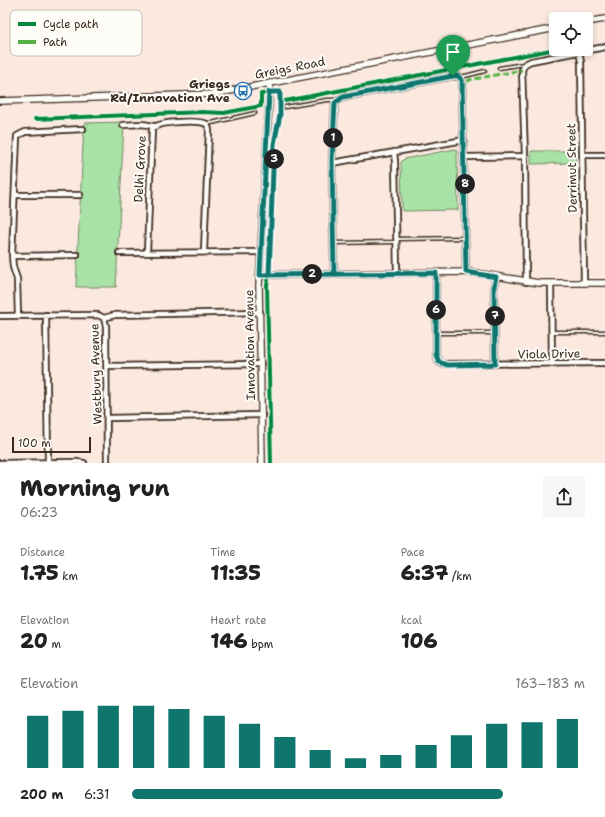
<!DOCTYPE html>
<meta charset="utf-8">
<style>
:root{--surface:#fff;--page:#f6f6f6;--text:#222;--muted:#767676;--accent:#0f766e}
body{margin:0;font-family:"Shantell Sans",sans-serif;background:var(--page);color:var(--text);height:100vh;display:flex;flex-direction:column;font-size:15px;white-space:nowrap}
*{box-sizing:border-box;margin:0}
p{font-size:13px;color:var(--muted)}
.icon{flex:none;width:22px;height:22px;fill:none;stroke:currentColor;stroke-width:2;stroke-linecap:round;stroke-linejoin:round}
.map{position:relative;height:463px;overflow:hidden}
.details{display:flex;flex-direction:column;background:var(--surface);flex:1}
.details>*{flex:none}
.controls{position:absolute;left:549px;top:12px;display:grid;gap:8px}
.controls a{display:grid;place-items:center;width:44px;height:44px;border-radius:4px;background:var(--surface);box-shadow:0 2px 6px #0003;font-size:20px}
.scale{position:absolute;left:12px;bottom:10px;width:79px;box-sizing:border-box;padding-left:4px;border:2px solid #3b2a1e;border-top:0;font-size:11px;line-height:14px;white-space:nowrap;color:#3b2a1e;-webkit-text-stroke:3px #fdfcf7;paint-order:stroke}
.pin{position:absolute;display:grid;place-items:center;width:34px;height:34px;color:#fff;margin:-41px -17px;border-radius:50% 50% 50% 0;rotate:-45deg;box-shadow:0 0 4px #0007}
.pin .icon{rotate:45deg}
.km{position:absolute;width:20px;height:20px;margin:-10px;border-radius:50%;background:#222;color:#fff;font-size:11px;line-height:20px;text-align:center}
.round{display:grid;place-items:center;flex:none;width:42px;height:42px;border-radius:4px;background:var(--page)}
.head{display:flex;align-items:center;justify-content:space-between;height:68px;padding:0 20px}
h1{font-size:22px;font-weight:800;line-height:30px}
.figures{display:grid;grid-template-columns:repeat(3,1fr);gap:6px;height:68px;padding:4px 20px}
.figures div{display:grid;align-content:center}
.figures b{font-size:20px;font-weight:800}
.figures small{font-size:11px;font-weight:400}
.figures p{font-size:11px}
.chart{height:112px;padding:8px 20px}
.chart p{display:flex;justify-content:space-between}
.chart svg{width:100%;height:72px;margin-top:4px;stroke:var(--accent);stroke-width:6}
ul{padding:0 20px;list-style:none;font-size:13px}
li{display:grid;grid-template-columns:64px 48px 1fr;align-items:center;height:30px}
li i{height:10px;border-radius:5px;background:var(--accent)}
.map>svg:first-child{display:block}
.green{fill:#a9e2a6;stroke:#728662}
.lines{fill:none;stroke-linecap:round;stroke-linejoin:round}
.service-casing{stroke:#3b2a1e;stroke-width:5}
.minor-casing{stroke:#3b2a1e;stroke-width:8}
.tertiary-casing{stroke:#3b2a1e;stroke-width:8}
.service{stroke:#fdfcf7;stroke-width:2}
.minor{stroke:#fdfcf7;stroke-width:4.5}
.tertiary{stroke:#fdfcf7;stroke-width:5.5}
.quiet{stroke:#57b245;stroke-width:3;stroke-dasharray:6 3;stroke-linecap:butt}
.cycleway-casing{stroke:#fdfcf7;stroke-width:6}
.cycleway{stroke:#00873e;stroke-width:4}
.route-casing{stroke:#fff;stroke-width:8}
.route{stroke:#0f766e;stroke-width:5}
.labels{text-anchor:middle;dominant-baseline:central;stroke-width:4;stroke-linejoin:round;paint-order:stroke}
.street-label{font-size:12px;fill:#3b2a1e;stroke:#fdfcf7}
.poi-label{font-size:12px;font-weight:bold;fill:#3b2a1e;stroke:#fdfcf7;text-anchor:end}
.key{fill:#fdfcf7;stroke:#c3bdb6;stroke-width:1}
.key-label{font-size:11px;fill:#3b2a1e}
</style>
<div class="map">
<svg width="605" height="463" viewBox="0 0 605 463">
<rect width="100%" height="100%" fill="#fbe9e0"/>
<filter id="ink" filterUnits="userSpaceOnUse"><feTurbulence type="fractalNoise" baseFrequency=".025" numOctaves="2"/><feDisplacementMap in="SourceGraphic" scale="8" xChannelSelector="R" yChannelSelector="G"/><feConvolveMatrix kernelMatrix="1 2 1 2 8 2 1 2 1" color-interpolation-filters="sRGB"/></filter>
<g filter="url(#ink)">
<path class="green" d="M124 122 116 287H76L84 123Z
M455 149 457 151 458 210 402 211 401 162 404 159Z
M531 151H575L576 163 531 164Z"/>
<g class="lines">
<defs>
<path id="service" d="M499 68 524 64
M461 77 485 71
M285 107 327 100H337
M207 124 255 113
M397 239 464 238
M334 243 395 242
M552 332H605
M436 333H494"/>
<path id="minor" d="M579 52 581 61 584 283
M123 125 142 124 154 126
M394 152 395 162 397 273
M582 155H605
M464 157 525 156
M332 163 464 140
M15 195H80
M147 252 152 129C158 121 198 120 207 124L209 130 204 251
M119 253 261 252
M12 256 77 255
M436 273V355L439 362 443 364 605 363
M334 274 332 160 335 103 343 97 453 76 460 77 462 80 466 272
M526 282 525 156 522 70 525 64 531 61 605 47
M551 284 552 364
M46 315 48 462
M0 316 98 315 104 318 106 326 107 463
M18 316 17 279 13 267 12 256 17 136 25 132 83 129
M104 318 115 315 260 312
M495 364 494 287 496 277
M107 366 261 364
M108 418 262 415
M0 463 77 462 84 463"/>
<path id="tertiary" d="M586 22 605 19
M0 101 214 94 556 28
M260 275 469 272 539 283H605
M262 463 259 285 270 83"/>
</defs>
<use href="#service" class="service-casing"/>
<use href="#minor" class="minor-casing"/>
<use href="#tertiary" class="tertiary-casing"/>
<use href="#service" class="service"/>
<use href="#minor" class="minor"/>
<use href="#tertiary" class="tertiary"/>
<path class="quiet" d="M461 86 467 85 469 80 522 70"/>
<defs>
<path id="cycleway" d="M35 119 202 112 224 113 261 106V94L280 92V100
M271 463 267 285 269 275 274 144 280 115V100L285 101 556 49"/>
</defs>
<use href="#cycleway" class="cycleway-casing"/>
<use href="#cycleway" class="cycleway"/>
</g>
</g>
<g class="lines" filter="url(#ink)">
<defs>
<path id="route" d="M453 76 343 97 335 103 332 160 334 274 269 275 274 144 280 115V92H269L260 275 436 273V355L439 362 447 365 495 364 494 286 496 277 466 272 462 80 458 76H453"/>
</defs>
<use href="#route" class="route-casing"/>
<use href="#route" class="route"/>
</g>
<defs>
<symbol id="bus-ring" viewBox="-11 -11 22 22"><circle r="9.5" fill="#fdfcf7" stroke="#1f6fb2" stroke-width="1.5"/><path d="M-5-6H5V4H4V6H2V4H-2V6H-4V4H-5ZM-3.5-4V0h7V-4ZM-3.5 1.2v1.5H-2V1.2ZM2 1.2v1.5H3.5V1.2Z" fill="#1f6fb2"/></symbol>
</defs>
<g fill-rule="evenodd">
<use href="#bus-ring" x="233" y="81" width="20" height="20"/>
</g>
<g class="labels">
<g class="street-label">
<text transform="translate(290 68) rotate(-11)">Greigs Road</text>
<text transform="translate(572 168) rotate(-91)">Derrimut Street</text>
<text transform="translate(140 169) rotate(-87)">Delhi Grove</text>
<text transform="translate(250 345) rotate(-91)">Innovation Avenue</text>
<text transform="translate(549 354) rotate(-1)">Viola Drive</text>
<text transform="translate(96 374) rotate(-92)">Westbury Avenue</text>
</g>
<g class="poi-label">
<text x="230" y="84">Griegs<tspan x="230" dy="14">Rd/Innovation Ave</tspan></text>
</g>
</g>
<rect x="10" y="10" width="132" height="46" rx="6" class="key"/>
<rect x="18" y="22" width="18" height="4" fill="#00873e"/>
<rect x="18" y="40" width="18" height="4" fill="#57b245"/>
<g class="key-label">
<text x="43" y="28">Cycle path</text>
<text x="43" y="46">Path</text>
</g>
</svg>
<div class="controls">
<a><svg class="icon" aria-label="locate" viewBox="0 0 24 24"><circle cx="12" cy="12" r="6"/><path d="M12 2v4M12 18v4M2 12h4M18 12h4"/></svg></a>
</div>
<div class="scale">100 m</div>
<div class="pin" style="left:453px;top:76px;background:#1e9e55"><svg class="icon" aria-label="arrive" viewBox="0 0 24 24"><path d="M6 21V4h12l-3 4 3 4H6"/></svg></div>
<b class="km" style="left:333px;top:138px">1</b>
<b class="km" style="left:312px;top:274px">2</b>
<b class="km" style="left:274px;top:159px">3</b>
<b class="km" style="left:436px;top:310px">6</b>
<b class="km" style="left:495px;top:316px">7</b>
<b class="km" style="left:465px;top:184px">8</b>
</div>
<section class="details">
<div class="head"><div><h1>Morning run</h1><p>06:23</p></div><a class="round"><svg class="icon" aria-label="share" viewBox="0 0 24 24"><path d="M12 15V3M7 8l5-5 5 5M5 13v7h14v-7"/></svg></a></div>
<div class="figures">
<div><p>Distance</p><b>1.75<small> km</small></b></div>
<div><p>Time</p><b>11:35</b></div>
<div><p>Pace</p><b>6:37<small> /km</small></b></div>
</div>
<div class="figures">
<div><p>Elevation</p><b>20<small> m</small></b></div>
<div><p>Heart rate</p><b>146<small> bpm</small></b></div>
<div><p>kcal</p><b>106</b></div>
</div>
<div class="chart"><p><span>Elevation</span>163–183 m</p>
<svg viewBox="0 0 160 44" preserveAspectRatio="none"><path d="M5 44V12M15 44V9M25 44V6M35 44V6M45 44V8M55 44V12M65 44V17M75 44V25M85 44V33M95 44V38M105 44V36M115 44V30M125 44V24M135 44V17M145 44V16M155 44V14"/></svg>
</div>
<ul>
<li><b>200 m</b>6:31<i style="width:82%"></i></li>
</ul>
</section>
